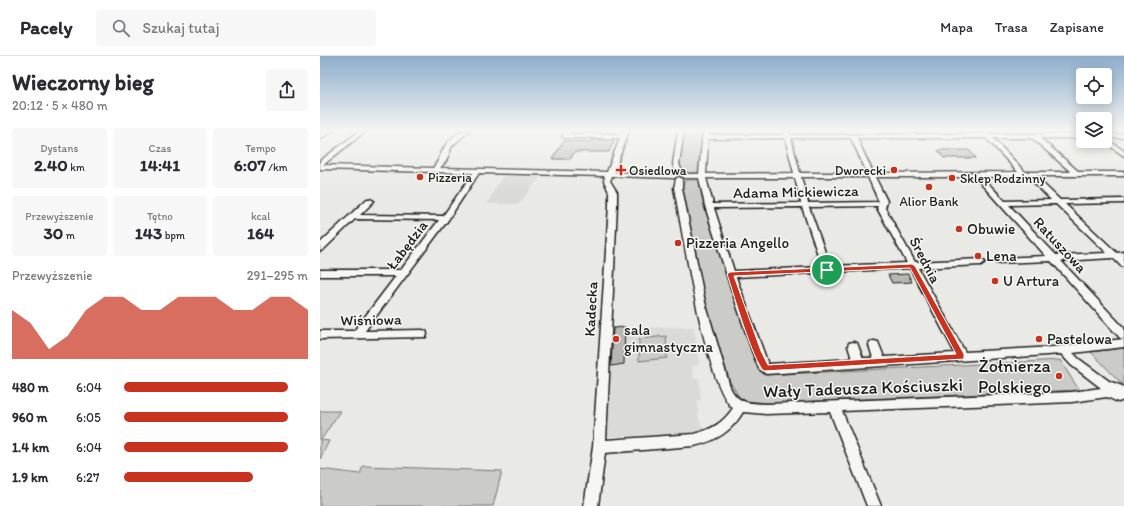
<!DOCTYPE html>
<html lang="pl">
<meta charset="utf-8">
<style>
:root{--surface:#fff;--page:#f7f7f7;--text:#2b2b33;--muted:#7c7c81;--line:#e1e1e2;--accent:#c8321e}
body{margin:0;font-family:Itim,sans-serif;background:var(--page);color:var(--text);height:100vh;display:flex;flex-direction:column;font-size:15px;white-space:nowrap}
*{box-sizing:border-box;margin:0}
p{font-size:13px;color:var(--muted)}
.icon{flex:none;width:22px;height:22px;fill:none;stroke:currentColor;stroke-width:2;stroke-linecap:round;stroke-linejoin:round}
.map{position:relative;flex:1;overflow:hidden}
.side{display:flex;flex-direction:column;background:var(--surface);width:320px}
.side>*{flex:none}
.tools{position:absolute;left:756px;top:12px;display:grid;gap:8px}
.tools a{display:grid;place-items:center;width:36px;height:36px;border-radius:4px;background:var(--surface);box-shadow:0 2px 10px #0003;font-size:20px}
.pin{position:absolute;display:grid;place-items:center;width:34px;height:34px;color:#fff;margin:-17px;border:2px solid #fff;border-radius:50%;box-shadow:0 1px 4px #0007}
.round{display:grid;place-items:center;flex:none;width:42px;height:42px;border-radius:4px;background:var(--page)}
.headline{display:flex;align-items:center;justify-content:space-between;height:68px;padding:0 12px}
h1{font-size:22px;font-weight:700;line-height:30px}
.metrics{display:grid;grid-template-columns:repeat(3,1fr);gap:6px;height:68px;padding:4px 12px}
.metrics div{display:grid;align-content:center;border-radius:4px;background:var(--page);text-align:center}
.metrics b{font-size:17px;font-weight:700}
.metrics small{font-size:11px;font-weight:400}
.metrics p{font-size:11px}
.chart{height:112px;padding:8px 12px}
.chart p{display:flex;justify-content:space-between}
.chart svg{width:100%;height:72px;margin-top:4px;fill:var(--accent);opacity:.7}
ul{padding:0 12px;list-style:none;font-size:13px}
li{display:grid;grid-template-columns:64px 48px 1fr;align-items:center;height:30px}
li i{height:10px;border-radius:5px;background:var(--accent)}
header{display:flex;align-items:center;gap:24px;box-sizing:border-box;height:56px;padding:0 20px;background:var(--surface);border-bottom:1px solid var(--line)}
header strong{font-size:19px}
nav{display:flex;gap:22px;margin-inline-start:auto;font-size:14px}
.search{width:280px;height:36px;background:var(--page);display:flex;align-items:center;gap:10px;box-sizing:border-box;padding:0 14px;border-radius:4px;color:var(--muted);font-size:15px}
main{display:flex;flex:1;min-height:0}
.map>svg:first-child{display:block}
.built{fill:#dadad6}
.green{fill:#cbcbc7;stroke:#747472}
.building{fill:#b6b6b3;stroke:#1c1c1c}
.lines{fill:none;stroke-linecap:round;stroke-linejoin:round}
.minor-casing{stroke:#1c1c1c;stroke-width:3}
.minor{fill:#f6f6f2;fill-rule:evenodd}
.route{fill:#c8321e;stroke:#fff;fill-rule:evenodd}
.poi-dot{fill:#c8321e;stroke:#f6f6f2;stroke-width:1.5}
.labels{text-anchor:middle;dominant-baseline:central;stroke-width:3;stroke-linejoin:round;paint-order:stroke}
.far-poi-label{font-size:13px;fill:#1c1c1c;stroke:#f6f6f2;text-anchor:start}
.street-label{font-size:15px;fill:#1c1c1c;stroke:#f6f6f2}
.poi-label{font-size:15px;fill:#1c1c1c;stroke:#f6f6f2;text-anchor:start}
.near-poi-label{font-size:18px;fill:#1c1c1c;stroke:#f6f6f2;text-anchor:end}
.near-street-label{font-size:18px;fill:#1c1c1c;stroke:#f6f6f2}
</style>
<header>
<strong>Pacely</strong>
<div class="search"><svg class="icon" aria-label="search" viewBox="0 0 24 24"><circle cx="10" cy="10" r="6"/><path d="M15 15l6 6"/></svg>Szukaj tutaj</div>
<nav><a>Mapa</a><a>Trasa</a><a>Zapisane</a></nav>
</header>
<main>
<section class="side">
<div class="headline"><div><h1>Wieczorny bieg</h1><p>20:12 · 5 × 480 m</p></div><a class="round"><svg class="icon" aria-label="share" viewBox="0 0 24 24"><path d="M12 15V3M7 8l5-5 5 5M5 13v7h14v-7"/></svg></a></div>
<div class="metrics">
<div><p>Dystans</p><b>2.40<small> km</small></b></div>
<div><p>Czas</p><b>14:41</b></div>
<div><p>Tempo</p><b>6:07<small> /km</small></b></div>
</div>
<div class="metrics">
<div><p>Przewyższenie</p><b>30<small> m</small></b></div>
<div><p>Tętno</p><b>143<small> bpm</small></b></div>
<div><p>kcal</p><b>164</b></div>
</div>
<div class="chart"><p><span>Przewyższenie</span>291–295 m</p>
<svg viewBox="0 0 160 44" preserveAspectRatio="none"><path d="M0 44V14L10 22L20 38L30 30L40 14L50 6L60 6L70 14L80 14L90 6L100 6L110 6L120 14L130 14L140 6L150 6L160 14V44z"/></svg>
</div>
<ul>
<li><b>480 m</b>6:04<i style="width:89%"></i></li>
<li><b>960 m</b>6:05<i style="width:89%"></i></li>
<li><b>1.4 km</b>6:04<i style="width:89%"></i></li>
<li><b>1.9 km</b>6:27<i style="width:70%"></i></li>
</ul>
</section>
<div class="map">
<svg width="804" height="450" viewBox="0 0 804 450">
<rect width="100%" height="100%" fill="#e9e9e5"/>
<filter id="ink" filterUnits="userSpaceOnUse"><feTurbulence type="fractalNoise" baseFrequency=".025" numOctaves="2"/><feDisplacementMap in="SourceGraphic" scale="8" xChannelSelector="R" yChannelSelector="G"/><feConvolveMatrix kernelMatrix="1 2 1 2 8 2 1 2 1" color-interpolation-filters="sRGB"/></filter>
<g filter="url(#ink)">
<path class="built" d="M182 120 220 121 199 148H167Z
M374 271 379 309 372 310 374 323 379 322 381 344 377 345 379 364 384 374 379 377 288 381 283 376 288 272Z"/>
<path class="green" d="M363 74H384L380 116C376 116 368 118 364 115 356 110 362 83 363 74Z
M367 124H380L387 151 436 307 441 315 446 319 740 304 759 334 448 347 426 345 420 342 410 326 384 241 361 129H364V126Z
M346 280 347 302 319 305V283Z
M804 292V328H802L771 296Z
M0 355H20L1 384 9 385 0 403Z
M43 410H44L182 415 173 450H0V413L40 418Z"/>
<path class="building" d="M272 84H294L289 96H255L250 103H232L244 85 271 86Z
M618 94H649L656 102H624Z
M588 218 592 226 572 227 568 219Z
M305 271 304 308 291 310 293 272Z"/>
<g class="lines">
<defs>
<path id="minor" d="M7 74H14L0 83V78Z
M41 74H47L3 109 113 112C119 105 120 99 124 92 128 84 136 79 143 74H150L132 90 126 105 120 112 287 116 300 82H245L242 80 246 74H252L249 78H301L303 74H309L294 116 356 119V121L354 122 292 120 290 125 297 136V149L286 384 374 378C391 374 403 367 413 352 386 332 362 171 354 132L356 123 359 121 362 123V132L385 246 410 331C418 348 429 347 446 348L752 336 781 332 751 309 741 298 446 318 439 313 432 295 407 220 385 150 379 122H365L362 120 365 118H379L383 74H389V79H464L463 74H469L470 79 662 78 665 76 669 78H763V82H720L759 116H804V120H715L740 144 804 143V147L745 148 797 197 804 196V202H803L804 203V211L801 210 793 202 741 205 804 272V291L753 297 759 303 789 325 802 330 804 332V344L798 346 787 341 752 346 522 355 561 450H547L510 356 446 358 423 356C411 376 396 385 374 390L285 397 278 450H264L273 391 289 149V136L284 125 285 120 159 117 128 164 45 275 102 274 106 275 107 278 106 281 0 283V275H34L76 220H0V214H81L119 164 35 163 3 194 0 195V187L47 143H50L54 145 40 159 123 160 153 117 0 113V105ZM465 82 474 117 386 118 388 83ZM471 82H531L547 117H480ZM537 82H666L698 116 553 117ZM673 82H712L751 116H705ZM707 120 731 144 685 145 662 121ZM481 121H548L559 146 488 147ZM555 121H655L726 200 679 202 676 203 675 205 676 207 731 205 800 282 804 283 733 291 645 296 598 212 661 209 665 206 661 203 595 206 565 152 567 145ZM386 122H475L481 147 393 148ZM736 148 787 197 736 199 689 149ZM558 150 557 152 587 207 510 210 489 151ZM482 151 502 211 414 215 394 152ZM590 212 635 297 564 301 558 286 554 285 550 286 549 289 553 302H543L537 287 533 286 529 287 528 290 532 303 448 308 416 221Z
M358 74H364L359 108 362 117 359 119 356 117 353 108Z
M785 78H804V82H785Z
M785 82 804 95V100L783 85H785Z"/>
</defs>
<use href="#minor" class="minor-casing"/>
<use href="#minor" class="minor"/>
</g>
</g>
<linearGradient id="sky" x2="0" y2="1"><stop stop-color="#8cadcc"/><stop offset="0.54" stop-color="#f5f5f3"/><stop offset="1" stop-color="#f5f5f3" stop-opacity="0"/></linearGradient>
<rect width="804" height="137" fill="url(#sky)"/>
<path class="route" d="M592 208 595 210 644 298V303L444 315C433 306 413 236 407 218L410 216ZM590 212 636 298 448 309 441 295 414 220Z"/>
<g class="poi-dot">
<path d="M299 108h4v4h4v4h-4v4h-4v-4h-4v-4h4z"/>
<circle cx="574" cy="114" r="4"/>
<circle cx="100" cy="121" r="4"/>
<circle cx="632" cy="122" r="4"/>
<circle cx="609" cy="131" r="4"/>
<circle cx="639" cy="173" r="4"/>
<circle cx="358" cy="187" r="4"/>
<circle cx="658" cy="200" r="4"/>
<circle cx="675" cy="225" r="4"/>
<circle cx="296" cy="283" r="4"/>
<circle cx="719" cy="283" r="4"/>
<circle cx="739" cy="320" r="4"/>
</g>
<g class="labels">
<g class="far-poi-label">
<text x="309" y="114">Osiedlowa</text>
<text x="566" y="114" text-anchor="end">Dworecki</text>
<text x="108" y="121">Pizzeria</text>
<text x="640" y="122">Sklep Rodzinny</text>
<text x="609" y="145" text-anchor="middle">Alior Bank</text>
</g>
<g class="street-label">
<text transform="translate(476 136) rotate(-1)">Adama Mickiewicza</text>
<text transform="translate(87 189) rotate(-53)">Łabędzia</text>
<text transform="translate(740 189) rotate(47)">Ratuszowa</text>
<text transform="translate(605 204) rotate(62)">Średnia</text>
<text transform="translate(271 253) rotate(-87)">Kadecka</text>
<text transform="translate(51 264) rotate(-1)">Wiśniowa</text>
</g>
<g class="poi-label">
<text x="647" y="173">Obuwie</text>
<text x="366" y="187">Pizzeria Angello</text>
<text x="666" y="200">Lena</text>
<text x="683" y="225">U Artura</text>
<text x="304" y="274">sala<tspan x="304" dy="17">gimnastyczna</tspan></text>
<text x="727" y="283">Pastelowa</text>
</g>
<g class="near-poi-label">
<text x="731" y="310">Żołnierza<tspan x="731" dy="21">Polskiego</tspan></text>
</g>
<g class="near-street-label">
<text transform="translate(543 332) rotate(-2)">Wały Tadeusza Kościuszki</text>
</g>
</g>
</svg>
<div class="tools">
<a><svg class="icon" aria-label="locate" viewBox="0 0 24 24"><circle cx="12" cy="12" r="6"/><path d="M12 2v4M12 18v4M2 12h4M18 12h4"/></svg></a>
<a><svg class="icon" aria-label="layers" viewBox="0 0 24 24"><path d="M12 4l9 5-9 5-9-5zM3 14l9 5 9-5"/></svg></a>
</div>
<div class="pin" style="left:507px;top:214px;background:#1e9e55"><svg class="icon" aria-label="arrive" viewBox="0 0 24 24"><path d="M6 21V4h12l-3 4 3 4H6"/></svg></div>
</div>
</main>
